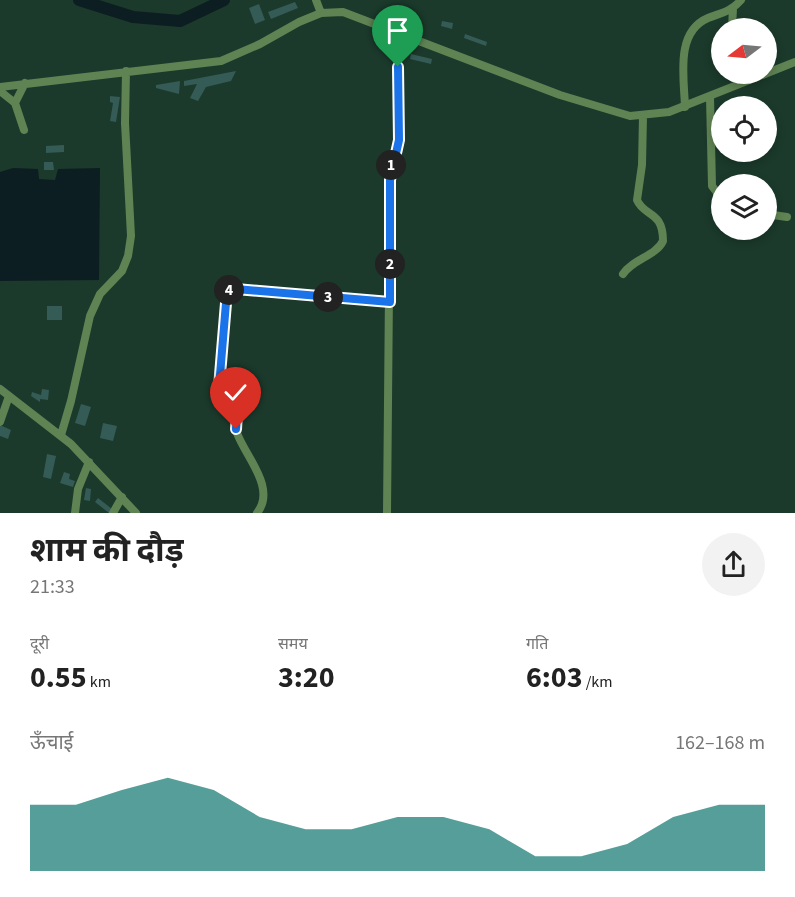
<!DOCTYPE html>
<html lang="hi">
<meta charset="utf-8">
<style>
:root{--surface:#fff;--page:#f2f2f2;--text:#222;--muted:#767676;--accent:#0f766e}
body{margin:0;font-family:"Source Sans 3","Noto Sans Devanagari",sans-serif;background:var(--page);color:var(--text);height:100vh;display:flex;flex-direction:column;font-size:22px;white-space:nowrap}
*{box-sizing:border-box;margin:0}
p{font-size:20px;color:var(--muted)}
.icon{flex:none;width:33px;height:33px;fill:none;stroke:currentColor;stroke-width:2;stroke-linecap:round;stroke-linejoin:round}
.map{position:relative;height:513px;overflow:hidden}
.side{display:flex;flex-direction:column;background:var(--surface);flex:1}
.side>*{flex:none}
.needle{width:39px;rotate:254deg}
.tools{position:absolute;left:711px;top:18px;display:grid;gap:12px}
.tools a{display:grid;place-items:center;width:66px;height:66px;border-radius:50%;background:var(--surface);box-shadow:0 3px 9px #0003;font-size:30px}
.pin{position:absolute;display:grid;place-items:center;width:51px;height:51px;color:#fff;margin:-62px -26px;border-radius:50% 50% 50% 0;rotate:-45deg;box-shadow:0 0 6px #0007}
.pin .icon{rotate:45deg}
.km{position:absolute;width:30px;height:30px;margin:-15px;border-radius:50%;background:#222;color:#fff;font-size:16px;line-height:30px;text-align:center}
.round{display:grid;place-items:center;flex:none;width:63px;height:63px;border-radius:32px;background:var(--page)}
.summary{display:flex;align-items:center;justify-content:space-between;height:102px;padding:0 30px}
h1{font-size:33px;font-weight:700;line-height:45px}
.metrics{display:grid;grid-template-columns:repeat(3,1fr);gap:9px;height:102px;padding:6px 30px}
.metrics div{display:grid;align-content:center}
.metrics b{font-size:30px;font-weight:700}
.metrics small{font-size:16px;font-weight:400}
.metrics p{font-size:16px}
.chart{height:168px;padding:12px 30px}
.chart p{display:flex;justify-content:space-between}
.chart svg{width:100%;height:108px;margin-top:6px;fill:var(--accent);opacity:.7}
.map>svg:first-child{display:block}
.water{fill:#0c1e21}
.lines{fill:none;stroke-linecap:round;stroke-linejoin:round}
.river{stroke:#0c1e21;stroke-width:12}
.building{fill:#345b56}
.minor{stroke:#5f8353;stroke-width:8}
.route-casing{stroke:#fff;stroke-width:12}
.route{stroke:#1a73e8;stroke-width:8}
</style>
<div class="map">
<svg width="795" height="513" viewBox="0 0 795 513">
<rect width="100%" height="100%" fill="#1b3a2b"/>
<path class="water" d="M13 168 38 169 39 179 55 180 58 169 100 168 99 280 0 281V172Z"/>
<g class="lines">
<path class="river" d="M79 0 133 17 180 21 224 0"/>
</g>
<path class="building" d="M295 2 298 8 271 19 268 12Z
M259 4 265 20 255 24 249 8Z
M393 16 407 21 405 26 391 21Z
M442 21 453 23 452 29 441 26Z
M465 34 487 42 486 46 464 38Z
M411 54 432 59 431 64 410 59Z
M236 71 231 81 206 87 198 101 190 98 197 84 184 86V81Z
M180 81 179 94 156 88V85Z
M110 96 120 97 116 122 110 121 113 103 110 102Z
M64 145V152L46 153V146Z
M44 162H53L54 170H44Z
M47 306H62V320H47Z
M42 389 49 390 48 400 40 399V402L31 396 32 392 41 395Z
M81 404 91 407 85 426 75 423Z
M103 423 117 426 113 441 100 438Z
M0 425 11 430 8 439 0 436Z
M47 454 56 456 51 479 43 477Z
M64 472 70 474 69 479 75 481 73 487 60 483Z
M86 488 91 489 90 501 84 500Z
M98 498 112 509 109 513 95 502Z"/>
<g class="lines">
<path class="minor" d="M316 0 321 13
M732 28 733 8
M0 87 221 61 260 44 299 22 321 13 343 12 560 95 630 116 669 112 795 62
M0 91 15 103 24 130
M710 97 712 186 722 199
M15 103 25 83
M685 107C684 77 675 32 708 18 721 13 732 11 741 0
M766 214 787 217
M623 274C633 259 656 256 663 241 663 210 644 217 637 200L642 165 643 116
M0 389 71 444 136 513
M0 422 9 396
M61 435 71 401 90 316 100 294 122 271 128 256 131 236 125 123 126 71
M75 513 78 489 89 462
M113 513 122 497
M257 513C277 488 245 456 237 433 234 422 239 410 238 399L221 391 219 387 227 291 236 289 390 301
M387 513 390 180 400 131 397 33"/>
</g>
<g class="lines">
<defs>
<path id="route" d="M236 429 238 399 221 391 219 387 227 291 236 289 390 302V180L399 140 398 67"/>
</defs>
<use href="#route" class="route-casing"/>
<use href="#route" class="route"/>
</g>
</svg>
<div class="tools">
<a><svg class="needle" viewBox="-14 -14 28 28"><path d="M0-13l5 13h-10z" fill="#e53935"/><path d="M0 13l5-13h-10z" fill="#767676"/></svg></a>
<a><svg class="icon" aria-label="locate" viewBox="0 0 24 24"><circle cx="12" cy="12" r="6"/><path d="M12 2v4M12 18v4M2 12h4M18 12h4"/></svg></a>
<a><svg class="icon" aria-label="layers" viewBox="0 0 24 24"><path d="M12 4l9 5-9 5-9-5zM3 14l9 5 9-5"/></svg></a>
</div>
<div class="pin" style="left:398px;top:67px;background:#1e9e55"><svg class="icon" aria-label="arrive" viewBox="0 0 24 24"><path d="M6 21V4h12l-3 4 3 4H6"/></svg></div>
<div class="pin" style="left:236px;top:429px;background:#d93025"><svg class="icon" aria-label="check" viewBox="0 0 24 24"><path d="M5 12l5 5 9-10"/></svg></div>
<b class="km" style="left:391px;top:165px">1</b>
<b class="km" style="left:390px;top:264px">2</b>
<b class="km" style="left:328px;top:297px">3</b>
<b class="km" style="left:229px;top:290px">4</b>
</div>
<section class="side">
<div class="summary"><div><h1>शाम की दौड़</h1><p>21:33</p></div><a class="round"><svg class="icon" aria-label="share" viewBox="0 0 24 24"><path d="M12 15V3M7 8l5-5 5 5M5 13v7h14v-7"/></svg></a></div>
<div class="metrics">
<div><p>दूरी</p><b>0.55<small> km</small></b></div>
<div><p>समय</p><b>3:20</b></div>
<div><p>गति</p><b>6:03<small> /km</small></b></div>
</div>
<div class="chart"><p><span>ऊँचाई</span>162–168 m</p>
<svg viewBox="0 0 160 44" preserveAspectRatio="none"><path d="M0 44V17L10 17L20 11L30 6L40 11L50 22L60 27L70 27L80 22L90 22L100 27L110 38L120 38L130 33L140 22L150 17L160 17V44z"/></svg>
</div>
</section>
